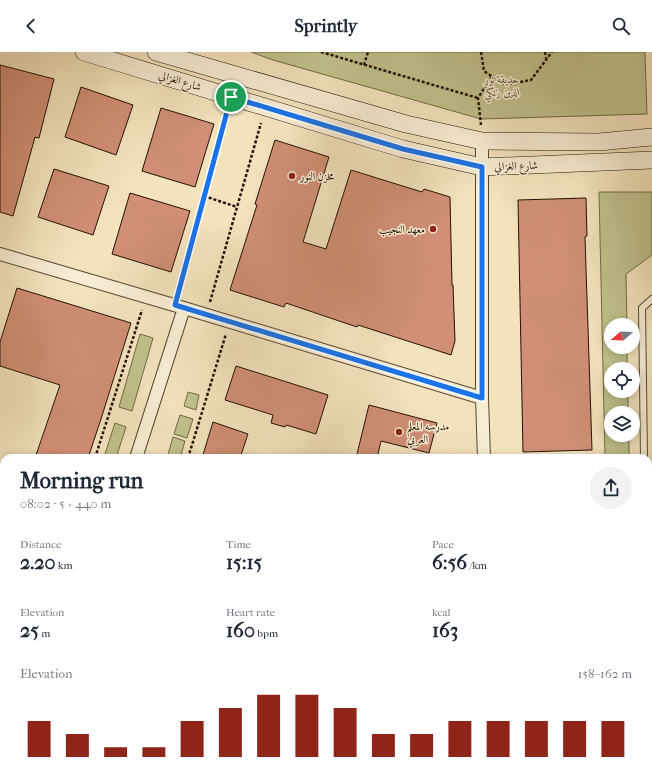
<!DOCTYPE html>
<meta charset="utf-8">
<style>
:root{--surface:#fff;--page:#f2f2f3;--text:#1f2937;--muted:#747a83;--accent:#8f2418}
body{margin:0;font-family:"IM FELL French Canon",Amiri,serif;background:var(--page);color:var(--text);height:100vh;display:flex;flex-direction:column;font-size:15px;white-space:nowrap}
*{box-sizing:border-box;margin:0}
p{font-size:13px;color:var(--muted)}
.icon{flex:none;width:22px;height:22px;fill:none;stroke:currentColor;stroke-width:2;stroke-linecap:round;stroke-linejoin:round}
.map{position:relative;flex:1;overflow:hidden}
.details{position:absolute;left:0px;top:402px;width:652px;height:324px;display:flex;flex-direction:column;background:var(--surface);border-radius:12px 12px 0 0;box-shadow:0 2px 10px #0003}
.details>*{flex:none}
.needle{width:26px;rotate:251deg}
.controls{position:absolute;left:604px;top:266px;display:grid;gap:8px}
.controls a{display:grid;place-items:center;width:36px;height:36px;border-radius:50%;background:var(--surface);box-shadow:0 2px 10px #0003;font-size:20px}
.pin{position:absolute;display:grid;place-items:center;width:34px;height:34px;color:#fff;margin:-17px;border:2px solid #fff;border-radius:50%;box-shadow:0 1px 4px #0007}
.round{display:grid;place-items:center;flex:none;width:42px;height:42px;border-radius:21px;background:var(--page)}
.headline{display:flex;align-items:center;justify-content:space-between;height:68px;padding:0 20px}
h1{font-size:22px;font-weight:700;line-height:30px}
.figures{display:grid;grid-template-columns:repeat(3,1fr);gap:6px;height:68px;padding:4px 20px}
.figures div{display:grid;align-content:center}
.figures b{font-size:20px;font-weight:700}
.figures small{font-size:11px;font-weight:400}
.figures p{font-size:11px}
.chart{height:112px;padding:8px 20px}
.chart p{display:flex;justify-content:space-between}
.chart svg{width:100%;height:72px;margin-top:4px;stroke:var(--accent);stroke-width:6}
header{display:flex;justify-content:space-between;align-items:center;height:52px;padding:0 20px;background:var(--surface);font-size:18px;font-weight:700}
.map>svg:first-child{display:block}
.green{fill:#c0c28d;stroke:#726a47}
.building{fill:#d08f76;stroke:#241101}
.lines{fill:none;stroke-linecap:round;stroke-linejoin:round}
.service-casing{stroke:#584630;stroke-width:8}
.minor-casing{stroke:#584630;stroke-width:14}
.secondary-casing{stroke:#241101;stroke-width:18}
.path{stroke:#241101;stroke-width:2.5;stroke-dasharray:3 2;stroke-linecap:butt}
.service{stroke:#f7edd4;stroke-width:6}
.minor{stroke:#f7edd4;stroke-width:12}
.secondary{stroke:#f7edd4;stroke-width:17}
.route-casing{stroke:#fff;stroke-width:8}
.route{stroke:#1a73e8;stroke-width:5}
.poi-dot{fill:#8f2418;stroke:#f7edd4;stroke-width:1.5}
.labels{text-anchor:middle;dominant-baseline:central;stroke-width:3;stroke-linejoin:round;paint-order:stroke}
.park-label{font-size:11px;font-style:italic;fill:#5b4f32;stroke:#f7edd4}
.street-label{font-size:11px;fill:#241101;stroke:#f7edd4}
.poi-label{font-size:11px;fill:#241101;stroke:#f7edd4;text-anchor:start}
</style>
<header><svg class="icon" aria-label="back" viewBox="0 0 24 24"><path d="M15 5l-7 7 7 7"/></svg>Sprintly<svg class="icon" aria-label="search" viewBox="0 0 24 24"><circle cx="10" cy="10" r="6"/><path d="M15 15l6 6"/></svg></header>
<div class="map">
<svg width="652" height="726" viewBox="0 0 652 726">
<rect width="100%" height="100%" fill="#f3e3bd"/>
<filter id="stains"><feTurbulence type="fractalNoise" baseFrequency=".005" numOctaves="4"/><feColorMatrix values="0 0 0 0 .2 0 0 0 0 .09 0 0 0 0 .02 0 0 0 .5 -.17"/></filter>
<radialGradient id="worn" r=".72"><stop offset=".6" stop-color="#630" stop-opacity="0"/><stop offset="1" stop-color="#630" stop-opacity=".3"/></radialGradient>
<path class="green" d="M251 0H645L647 62 481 67 273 8Z
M599 140H652V203L626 222 627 273H611V295H627V317H611V339H628V361H611V383H629V406H605Z
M140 282 153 286 132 359 119 355Z
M188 340 199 343 196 358 184 354Z
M180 363 193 367 187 386 174 382Z
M115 371 126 375 116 406 105 402Z
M173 385 185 389 180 406H167Z
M648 695 652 697V726H612V722H648Z"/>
<path class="building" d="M0 13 54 27 39 86 35 85 13 164 0 160Z
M81 35 133 53 116 103 65 85Z
M161 56 214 72 195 135 142 119Z
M275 88 329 105 303 190 326 197 351 118 422 140 424 137 450 145 452 233H453L455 289 451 303 358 273 357 275 286 251 284 255 230 238 257 153 255 152Z
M54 117 109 134 93 183 38 165Z
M130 141 190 159 171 220 112 202Z
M586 146 587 184 585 185 592 398 523 400 518 148Z
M17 236 131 271 101 367 88 406H35L60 333 0 314V290Z
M236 314 328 343 316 382 286 373 285 375 271 371 273 363 225 348Z
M369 353 437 371 429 401 381 389 377 406H356Z
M213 370 248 382 240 406H202Z"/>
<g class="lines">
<defs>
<path id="service" d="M644 406 642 256 652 247
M648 633 649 663 652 665"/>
<path id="minor" d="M482 89V346L484 406
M0 202 184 256 482 346
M136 406 184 256
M0 626 4 628
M301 722 315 726
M493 722V726
M234 726 235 722"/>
<path id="secondary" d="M84 0 403 97 482 115 652 108
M156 0 406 72 482 89 599 90 652 85"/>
</defs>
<use href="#service" class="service-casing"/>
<use href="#minor" class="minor-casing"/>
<use href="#secondary" class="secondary-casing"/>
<path class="path" d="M321 0 478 46
M481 0 484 19 505 33 531 28 552 0
M545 0 546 6
M364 13 368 0
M481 73 478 46 492 24
M204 144 237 155
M178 241 227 60
M210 250 261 71
M95 406 142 258
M188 406 226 282
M22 726 24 722
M56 726 57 722"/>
<use href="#service" class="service"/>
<use href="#minor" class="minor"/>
<use href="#secondary" class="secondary"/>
</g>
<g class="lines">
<defs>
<path id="route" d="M231 45 403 97 482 115V346L175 253Z"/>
</defs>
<use href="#route" class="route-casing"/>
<use href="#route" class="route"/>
</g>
<g class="poi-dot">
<circle cx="292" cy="124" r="4"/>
<circle cx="433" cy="177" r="4"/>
<circle cx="399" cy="380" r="4"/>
</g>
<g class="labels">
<g class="park-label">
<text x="502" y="27">حديقة نور<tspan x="502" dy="13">الدين زنكي</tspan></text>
</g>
<g class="street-label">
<text transform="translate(180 29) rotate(17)">شارع الغزالي</text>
<text transform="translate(516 114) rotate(-2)">شارع الغزالي</text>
</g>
<g class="poi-label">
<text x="300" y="124">مخزن النور</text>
<text x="425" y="177" text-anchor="end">معهد النجيب</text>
<text x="407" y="374">مدرسه المعلم<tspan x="407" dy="13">العربي</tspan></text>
</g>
</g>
<rect width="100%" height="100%" filter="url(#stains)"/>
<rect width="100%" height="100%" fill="url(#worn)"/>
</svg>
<div class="controls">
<a><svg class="needle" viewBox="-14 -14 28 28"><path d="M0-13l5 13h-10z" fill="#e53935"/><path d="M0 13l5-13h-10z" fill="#747a83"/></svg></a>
<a><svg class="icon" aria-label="locate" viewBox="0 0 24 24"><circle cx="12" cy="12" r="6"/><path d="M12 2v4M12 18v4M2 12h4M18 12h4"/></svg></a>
<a><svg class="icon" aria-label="layers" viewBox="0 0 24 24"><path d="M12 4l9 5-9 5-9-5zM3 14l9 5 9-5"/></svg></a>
</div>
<div class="pin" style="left:231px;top:45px;background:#1e9e55"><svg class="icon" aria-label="arrive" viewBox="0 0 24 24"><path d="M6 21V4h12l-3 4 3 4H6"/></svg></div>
<section class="details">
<div class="headline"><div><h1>Morning run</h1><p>08:02 · 5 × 440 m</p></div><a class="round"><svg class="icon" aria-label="share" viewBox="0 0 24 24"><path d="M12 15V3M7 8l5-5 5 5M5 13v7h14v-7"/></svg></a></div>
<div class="figures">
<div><p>Distance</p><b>2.20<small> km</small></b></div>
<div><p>Time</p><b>15:15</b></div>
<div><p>Pace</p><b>6:56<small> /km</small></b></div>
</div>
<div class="figures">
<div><p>Elevation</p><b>25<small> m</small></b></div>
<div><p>Heart rate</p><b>160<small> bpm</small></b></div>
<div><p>kcal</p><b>163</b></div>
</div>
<div class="chart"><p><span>Elevation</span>158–162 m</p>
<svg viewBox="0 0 160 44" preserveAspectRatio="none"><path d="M5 44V22M15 44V30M25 44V38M35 44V38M45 44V22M55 44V14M65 44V6M75 44V6M85 44V14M95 44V30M105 44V30M115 44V22M125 44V22M135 44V22M145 44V22M155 44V22"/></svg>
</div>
</section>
</div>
